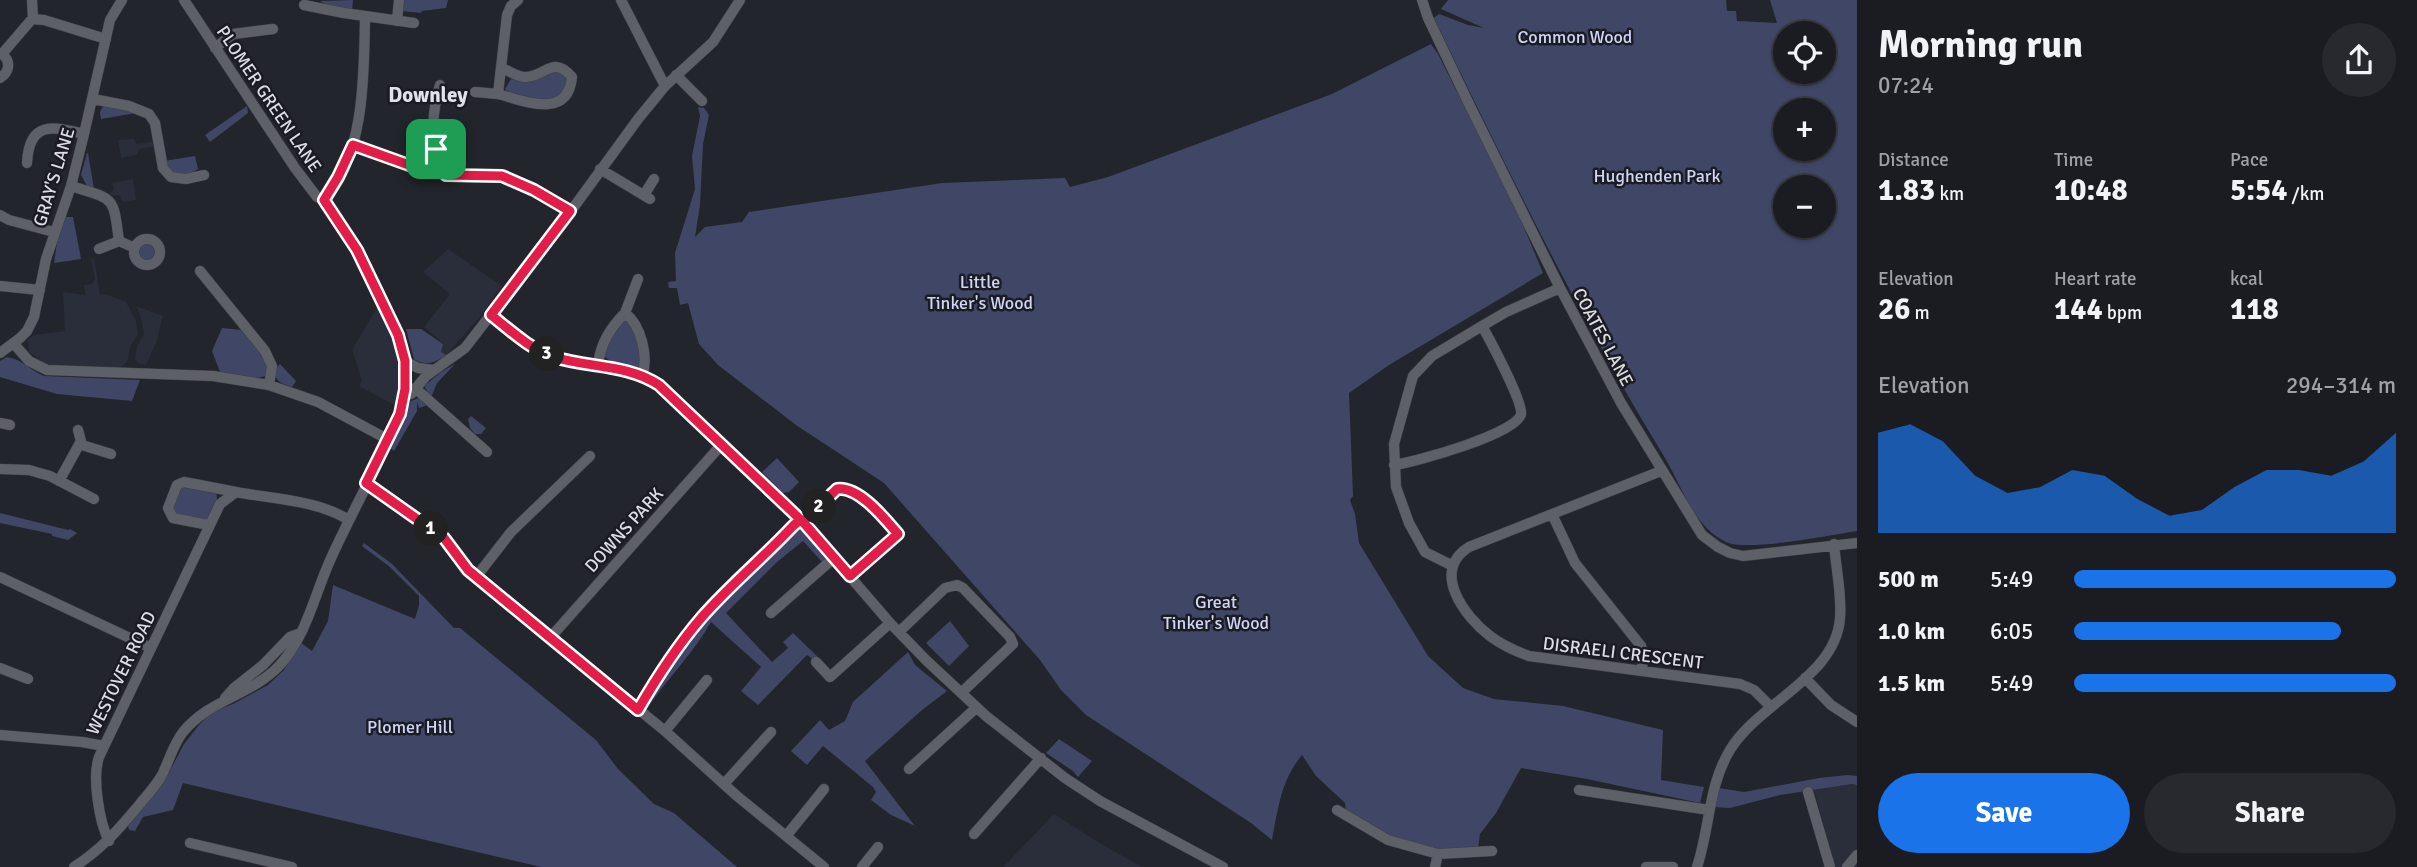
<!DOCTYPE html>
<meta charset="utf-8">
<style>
:root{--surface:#1a1c21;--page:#27292e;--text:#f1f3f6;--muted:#9fa1a5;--line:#383a3f;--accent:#1a73e8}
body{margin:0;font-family:Signika,sans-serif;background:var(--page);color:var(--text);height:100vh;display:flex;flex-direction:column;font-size:26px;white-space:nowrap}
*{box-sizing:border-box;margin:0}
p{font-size:23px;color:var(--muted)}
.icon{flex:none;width:38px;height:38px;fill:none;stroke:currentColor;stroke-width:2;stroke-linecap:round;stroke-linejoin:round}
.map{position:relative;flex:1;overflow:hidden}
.side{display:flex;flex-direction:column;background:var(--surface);width:560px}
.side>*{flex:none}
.controls{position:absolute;left:1773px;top:21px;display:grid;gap:14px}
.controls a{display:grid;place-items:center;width:63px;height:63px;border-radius:50%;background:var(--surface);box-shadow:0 2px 5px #0004,0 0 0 2px var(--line);font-size:35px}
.pin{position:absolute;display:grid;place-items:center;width:60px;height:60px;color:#fff;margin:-30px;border-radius:14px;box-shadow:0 4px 10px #0006}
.km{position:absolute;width:35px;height:35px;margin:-18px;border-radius:50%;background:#222;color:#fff;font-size:19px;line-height:35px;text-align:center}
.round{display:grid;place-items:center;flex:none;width:74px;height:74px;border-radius:37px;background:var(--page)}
.overview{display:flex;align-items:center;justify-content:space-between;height:119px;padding:0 21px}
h1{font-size:38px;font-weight:700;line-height:52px}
.figures{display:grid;grid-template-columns:repeat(3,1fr);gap:10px;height:119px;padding:7px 21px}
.figures div{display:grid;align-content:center}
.figures b{font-size:30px;font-weight:700}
.figures small{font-size:19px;font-weight:400}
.figures p{font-size:19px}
.chart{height:196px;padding:14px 21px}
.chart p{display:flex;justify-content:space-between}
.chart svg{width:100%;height:126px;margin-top:7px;fill:var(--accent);opacity:.7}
.primary-button{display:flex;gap:14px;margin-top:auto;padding:14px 21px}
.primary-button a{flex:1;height:80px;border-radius:42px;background:var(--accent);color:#fff;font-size:28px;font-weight:700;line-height:80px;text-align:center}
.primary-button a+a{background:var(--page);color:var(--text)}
ul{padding:0 21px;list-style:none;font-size:23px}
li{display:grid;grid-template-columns:112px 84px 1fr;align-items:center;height:52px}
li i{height:18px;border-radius:9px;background:var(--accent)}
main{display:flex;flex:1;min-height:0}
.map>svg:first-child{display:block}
.built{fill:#2a2d3a}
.green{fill:#404666;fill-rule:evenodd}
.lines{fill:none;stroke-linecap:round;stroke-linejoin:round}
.minor-casing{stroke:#3f4046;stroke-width:11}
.minor{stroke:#5e6068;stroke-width:10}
.route-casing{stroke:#fff;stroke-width:14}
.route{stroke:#e11d48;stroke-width:9}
.labels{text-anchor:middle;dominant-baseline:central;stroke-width:5;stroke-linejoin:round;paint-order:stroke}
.park-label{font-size:18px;fill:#ced5f5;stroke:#1a1b23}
.street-label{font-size:18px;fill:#dddee3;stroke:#1a1b23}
.quarter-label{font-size:21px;font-weight:bold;fill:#dfe1eb;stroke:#1a1b23}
</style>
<main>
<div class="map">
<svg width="1857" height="867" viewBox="0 0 1857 867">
<rect width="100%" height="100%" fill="#23252c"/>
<path class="built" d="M134 139 137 144 152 142 153 147 140 149 136 155 121 158 118 140Z
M133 179 136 200 122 202 120 195 113 196 109 194 114 190 112 183Z
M448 249 502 286 479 318 447 354 441 352 443 343 424 327 450 294 423 272Z
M94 258 100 294 108 295 126 302 136 320 138 335 131 345 127 362 120 368 57 367 46 364 29 352 28 339 34 335 65 331 63 292 86 295 84 285 92 284 95 279 91 259Z
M136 306 163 316 156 343 146 365 138 363 135 359 137 346 144 334 141 318Z
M376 309H379L395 345 399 374 396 406 359 386 362 381 352 350Z
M1852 784 1857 785V867H1835L1814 790Z
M1054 814 1098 842 1142 867H1003Z"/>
<path class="green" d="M353 0 352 10 328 6 320 1Z
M402 0H448L446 8 422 11 421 13 402 11Z
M1448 0H1726L1727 11H1736L1737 21 1777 23 1770 0H1857V531C1830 535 1747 552 1726 542 1694 527 1682 487 1665 458 1579 317 1506 167 1434 18L1439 14 1468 25 1484 28 1441 9ZM1824 33V72H1785V33ZM1824 110V149H1785V110ZM1824 187V226H1785V187Z
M1431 44 1438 54 1518 213 1543 273 1389 365 1349 393 1353 496 1350 500 1355 514 1359 543 1428 656 1463 688 1494 699 1563 706 1663 730 1661 780 1704 787 1700 803 1587 779 1521 768 1496 813 1480 834 1478 848 1436 850 1394 840 1346 812 1345 803 1316 776 1302 755C1281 780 1278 809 1272 840L1251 823 1086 715 1061 690 1040 660 884 483 796 425 718 365 699 344 688 303 680 305 677 288H669L668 282 676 281 675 253 695 189 692 156 700 116 698 107 704 108 709 115 703 144 700 205 695 237 705 227 742 222 749 212 942 183 1065 178 1070 187 1108 177 1332 94Z
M555 70 564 72 570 85 552 103 507 93 505 89 511 79 528 81Z
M108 103 136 113 101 119 100 112 104 104Z
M247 106 248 113 210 142 205 135Z
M87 153H88L94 189 87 186 81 175Z
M195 156 198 169C185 179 171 176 164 161Z
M66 217H73L81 259 54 263 57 243Z
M137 251a10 10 0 1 1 20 0a10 10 0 1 1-20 0Z
M624 320H628L639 343 640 367C630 370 612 364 605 357 603 341 615 331 624 320Z
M222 328 242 330 262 353 268 369 265 376 258 378 220 372 212 351Z
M406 329H421L443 344 441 352 447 355C436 362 425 367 414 359Z
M7 357C22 359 30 370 44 376L140 380 132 401 57 394 0 377V361Z
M280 364 296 381 292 387C281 383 275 382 275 370Z
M455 364 437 383 432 395H429L424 386 441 372Z
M421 397 428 405 419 408 417 402V411L394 451 389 447 409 405 411 401Z
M471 416 486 428 481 434H475L470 428 468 419Z
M777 458 799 482 789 492 783 493 762 472Z
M182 486 215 490C220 500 214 513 206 520L178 517 172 511 180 488Z
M0 513 68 530 70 529 77 533 68 540 52 536V534L0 523Z
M801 528 806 530 827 554V559L823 563 803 541 777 562 726 613 772 662 788 648 783 642 793 633 818 657 814 660 807 655 758 705 741 691 761 667 711 622C694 652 670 676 650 704L647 702 665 671 706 617 797 529Z
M364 543 392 564 454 628H460L596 740 618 769 654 804 674 813 737 867H541L183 783 173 810 143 817 135 831 129 830 128 826 164 782 184 744 199 725 212 712 233 704 268 685 284 670 300 642 312 651 328 621 333 585 415 619 419 605V596L390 567 362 546Z
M950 621 969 646 949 666 926 643Z
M908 652 915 665 947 691 922 710 865 761 915 826 891 815 871 800 876 792 873 787 823 746 807 765 791 751 820 720 829 730 845 721 853 702Z
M1059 739 1092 761 1078 777 1073 771 1046 753Z
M1848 775 1857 776V785L1852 784 1780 795 1730 808 1714 807 1719 788 1744 792 1819 778Z"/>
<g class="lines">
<defs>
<path id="minor" d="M32 0 33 19
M621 0 665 86
M1422 0 1428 18 1469 104 1560 288 1621 403 1702 535 1718 547 1730 553 1743 556 1857 543
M304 5 344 13 414 23
M397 21 399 0
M215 48 233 34 273 29
M502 68C509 71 516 76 524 77 545 78 552 54 572 77 568 120 524 101 498 94L507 15 511 6 518 0
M676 75 702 101
M0 78C10 72 11 61 2 54L32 19 44 20 106 39
M440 85C430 118 431 143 446 175
M475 92 498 94
M93 99 129 106 149 114 155 123 163 168 171 177 186 179 204 175
M353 145 427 172 457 176H502L534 190 571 211
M27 163C29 121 52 126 84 134
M600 169 650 199
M423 170 436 149
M71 186C115 200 113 195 119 241L135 248
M644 195 654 179
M324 200C365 157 364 73 365 17
M0 215 9 220 54 232
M134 252a13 13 0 1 1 26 0a13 13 0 1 1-26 0Z
M99 249 119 241
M200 271 265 351 272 366 269 385
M0 286 40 290
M625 313 638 279
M491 315C511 331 530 349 554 357 589 368 627 364 659 385L803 522 890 623 927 661 986 716 1065 778 1100 801 1223 867
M14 344 29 361 47 370 213 376 269 385 318 402 389 440
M0 353 20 338 27 331 34 317 46 259 71 186 84 134 110 20 122 0
M405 361 418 368 434 370
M598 364C601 343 610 328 625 313 641 325 649 357 642 376
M415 388 487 452
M404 395 411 394 426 376 465 348 571 211 638 119 665 86 713 42 740 0
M0 423 10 425
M78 430 82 445 111 454
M1394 465C1415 462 1517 434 1521 414 1523 402 1490 340 1482 326
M0 469 29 470 50 476 94 499
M1661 471 1469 547C1430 571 1465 617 1490 636 1502 645 1515 651 1529 656L1740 684 1754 690 1771 707
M59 481 80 443
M366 483 444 538 468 570 665 731 737 796 824 867
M1552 514 1575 563 1641 646 1643 652 1642 671
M803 522 841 488C865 495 881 515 897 534L850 576
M209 525 173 518 168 508 177 485 184 482 236 492
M1453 566 1425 552 1409 523 1396 487 1394 444 1413 376 1432 356 1482 326 1506 312 1560 288
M0 577 151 648
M476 577 511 532 590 456
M771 613 835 557
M899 632 945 588 957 585 963 588 1010 637 1013 644 961 693
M550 638 722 444
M816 662 830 677 890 623
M0 668 28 679
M1805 678 1831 705 1857 722
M225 698 234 688 263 665 290 637 301 633
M638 710 656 679 703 615 800 520
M665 731 707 680
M0 735 82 742 104 746
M909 769 976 708
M724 784 771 732
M1579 790 1709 810
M1808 792 1830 867
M1337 810 1388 840 1438 854
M974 834 1041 758
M787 835 824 789
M109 841C99 822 92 777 99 757L220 504 236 492C273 499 316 500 349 520
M190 843 292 867
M74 867C103 848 117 831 139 805 147 795 156 786 162 775 169 761 173 745 183 732 210 699 250 696 279 666 307 636 315 592 332 556 352 512 376 470 395 426 416 375 401 340 378 293 370 275 361 257 351 240 343 226 331 215 324 200L317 197 295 168 184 0
M862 867 878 847
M1435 867 1438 854 1492 851
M1646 867H1673
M1697 867C1710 828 1708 786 1730 750 1758 703 1836 677 1840 618 1842 594 1836 569 1834 544
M1847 867 1857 855"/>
</defs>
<use href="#minor" class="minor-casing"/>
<use href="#minor" class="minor"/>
</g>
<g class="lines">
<defs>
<path id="route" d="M436 149 423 170 353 145 338 177 324 200 357 250 398 335 405 361V389L400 414 366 483 444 538 468 570 638 710C657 677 677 646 702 617 730 585 764 557 793 526L800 520 803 522 837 489C859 486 885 519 898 534L850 576 803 522 659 385C627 364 589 368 554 357 530 349 511 331 491 315L570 211 534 190 502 176 446 175 436 149"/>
</defs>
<use href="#route" class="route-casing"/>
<use href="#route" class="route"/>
</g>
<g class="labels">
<g class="park-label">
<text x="1575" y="37">Common Wood</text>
<text x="1657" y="176">Hughenden Park</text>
<text x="980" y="282">Little<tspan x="980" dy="21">Tinker's Wood</tspan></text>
<text x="1216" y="602">Great<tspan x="1216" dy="21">Tinker's Wood</tspan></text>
<text x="410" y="727">Plomer Hill</text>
</g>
<g class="street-label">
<text transform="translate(269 99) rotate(56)">PLOMER GREEN LANE</text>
<text transform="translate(54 177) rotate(-73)">GRAY'S LANE</text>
<text transform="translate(1603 337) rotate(62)">COATES LANE</text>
<text transform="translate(624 530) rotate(-48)">DOWNS PARK</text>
<text transform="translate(1623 653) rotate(7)">DISRAELI CRESCENT</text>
<text transform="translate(121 673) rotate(-64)">WESTOVER ROAD</text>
</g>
<g class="quarter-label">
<text x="428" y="95">Downley</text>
</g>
</g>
</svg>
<div class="controls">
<a><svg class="icon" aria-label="locate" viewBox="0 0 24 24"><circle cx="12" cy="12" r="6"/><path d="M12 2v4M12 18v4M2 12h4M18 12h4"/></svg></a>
<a>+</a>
<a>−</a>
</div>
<div class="pin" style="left:436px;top:149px;background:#1e9e55"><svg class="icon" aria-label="arrive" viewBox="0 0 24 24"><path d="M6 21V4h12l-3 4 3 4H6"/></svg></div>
<b class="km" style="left:431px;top:529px">1</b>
<b class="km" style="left:819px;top:507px">2</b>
<b class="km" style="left:547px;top:354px">3</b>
</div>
<section class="side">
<div class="overview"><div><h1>Morning run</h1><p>07:24</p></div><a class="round"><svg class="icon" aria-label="share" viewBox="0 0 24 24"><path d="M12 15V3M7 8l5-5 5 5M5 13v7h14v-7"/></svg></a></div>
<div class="figures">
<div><p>Distance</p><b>1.83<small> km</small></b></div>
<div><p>Time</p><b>10:48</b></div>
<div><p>Pace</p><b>5:54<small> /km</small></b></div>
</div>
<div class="figures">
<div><p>Elevation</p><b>26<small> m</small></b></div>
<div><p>Heart rate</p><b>144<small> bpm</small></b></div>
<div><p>kcal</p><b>118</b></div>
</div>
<div class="chart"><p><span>Elevation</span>294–314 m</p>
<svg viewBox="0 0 160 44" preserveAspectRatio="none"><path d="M0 44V9L10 6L20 12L30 24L40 30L50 28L60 22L70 24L80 32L90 38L100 36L110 28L120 22L130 22L140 24L150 19L160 9V44z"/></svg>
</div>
<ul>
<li><b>500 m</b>5:49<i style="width:100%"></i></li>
<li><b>1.0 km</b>6:05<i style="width:83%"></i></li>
<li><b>1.5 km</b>5:49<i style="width:100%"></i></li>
</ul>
<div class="primary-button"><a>Save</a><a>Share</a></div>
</section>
</main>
